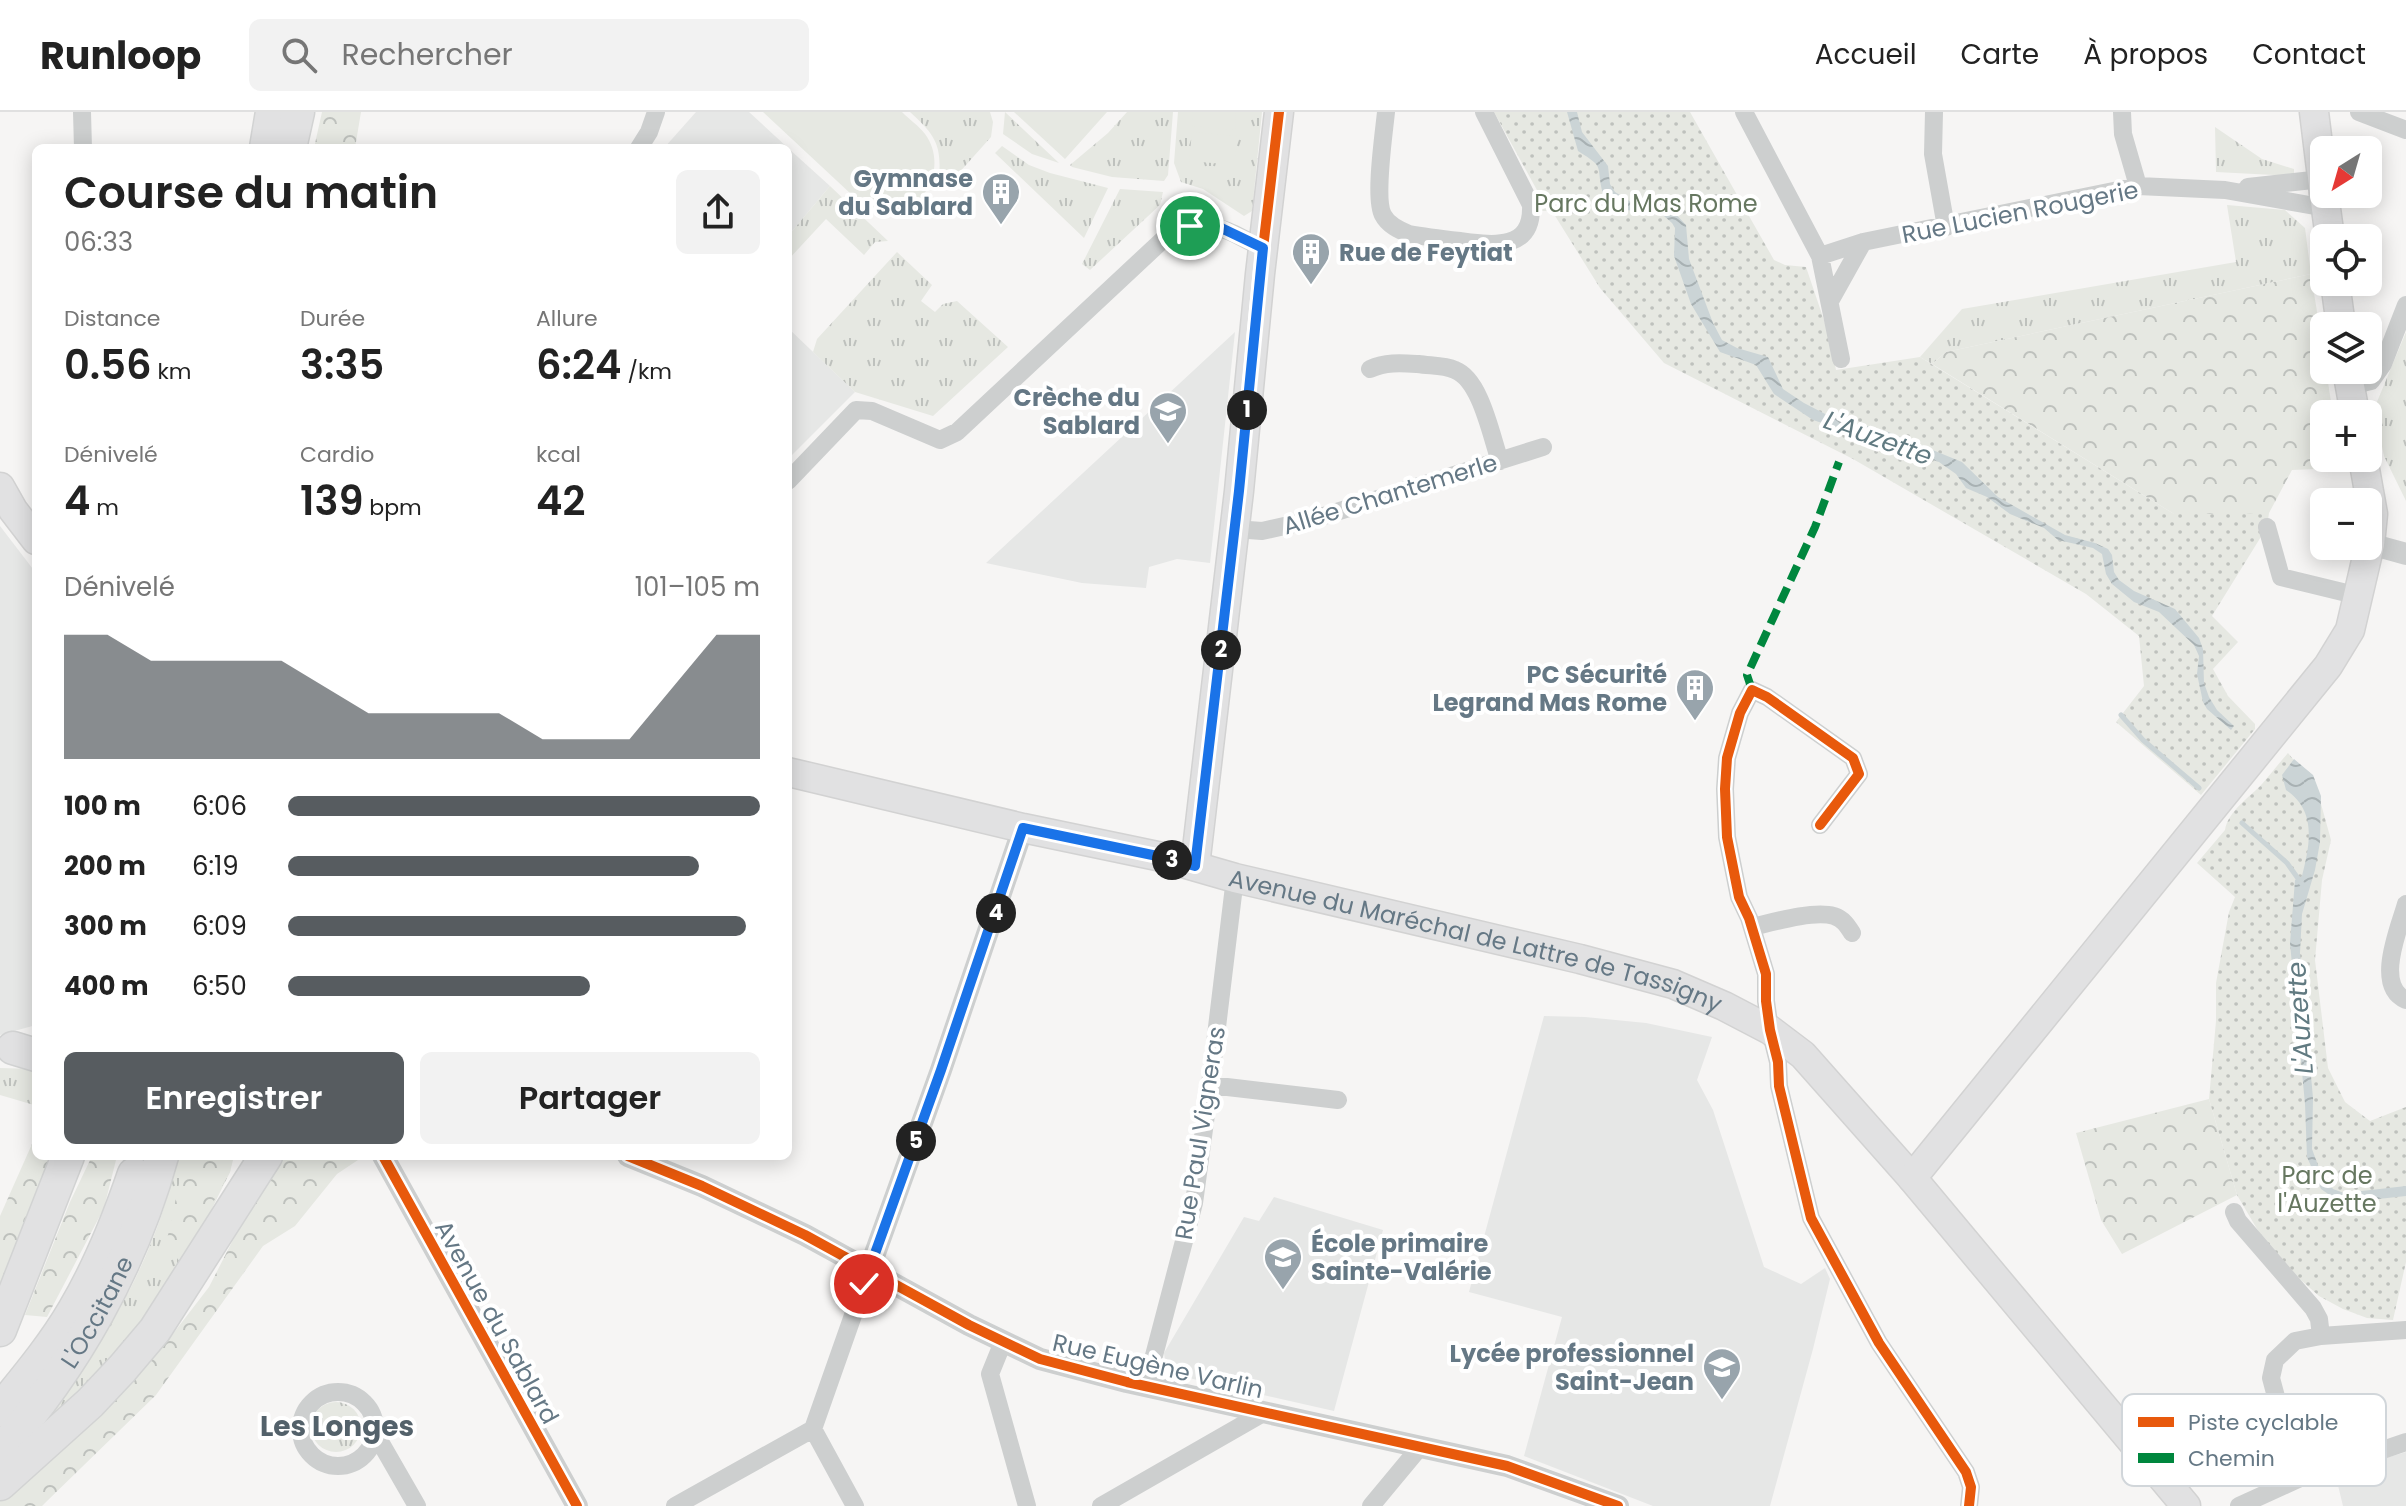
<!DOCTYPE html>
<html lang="fr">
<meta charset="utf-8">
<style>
:root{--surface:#fff;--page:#f2f2f2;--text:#222;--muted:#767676;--line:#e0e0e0;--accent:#575c60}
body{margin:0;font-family:Poppins,sans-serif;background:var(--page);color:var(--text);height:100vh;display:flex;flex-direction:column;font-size:30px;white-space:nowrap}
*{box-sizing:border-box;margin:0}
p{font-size:26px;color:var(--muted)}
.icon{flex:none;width:44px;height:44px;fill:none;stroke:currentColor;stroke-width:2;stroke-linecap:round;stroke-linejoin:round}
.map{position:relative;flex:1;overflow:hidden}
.side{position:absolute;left:32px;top:32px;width:760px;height:1016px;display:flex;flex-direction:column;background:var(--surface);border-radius:12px;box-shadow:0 4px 20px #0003}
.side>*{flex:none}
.needle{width:52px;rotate:217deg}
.buttons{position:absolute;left:2310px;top:24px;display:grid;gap:16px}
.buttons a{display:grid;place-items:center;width:72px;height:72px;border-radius:12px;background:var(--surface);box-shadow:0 4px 20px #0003;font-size:40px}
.pin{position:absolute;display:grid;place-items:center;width:68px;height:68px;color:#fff;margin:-34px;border:4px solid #fff;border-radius:50%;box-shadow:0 2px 8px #0007}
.km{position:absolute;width:40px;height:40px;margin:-20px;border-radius:50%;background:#222;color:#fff;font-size:22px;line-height:40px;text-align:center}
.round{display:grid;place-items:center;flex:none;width:84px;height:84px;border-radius:12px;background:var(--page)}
.head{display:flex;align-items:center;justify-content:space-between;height:136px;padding:0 32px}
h1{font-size:44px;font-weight:600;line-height:60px}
.figures{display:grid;grid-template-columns:repeat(3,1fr);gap:12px;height:136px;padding:8px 32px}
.figures div{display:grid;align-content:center}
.figures b{font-size:40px;font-weight:600}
.figures small{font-size:22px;font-weight:400}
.figures p{font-size:22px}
.chart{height:224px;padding:16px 32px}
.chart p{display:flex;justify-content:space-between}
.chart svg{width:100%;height:144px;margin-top:8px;fill:var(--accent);opacity:.7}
.cta{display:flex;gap:16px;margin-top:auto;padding:16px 32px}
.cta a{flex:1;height:92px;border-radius:12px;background:var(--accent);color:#fff;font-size:32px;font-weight:600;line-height:92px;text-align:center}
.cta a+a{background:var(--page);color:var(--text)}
ul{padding:0 32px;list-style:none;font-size:26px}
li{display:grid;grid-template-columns:128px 96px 1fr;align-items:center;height:60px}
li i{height:20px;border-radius:10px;background:var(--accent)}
header{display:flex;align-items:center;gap:48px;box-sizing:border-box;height:112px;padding:0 40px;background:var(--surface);border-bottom:2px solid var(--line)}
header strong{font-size:38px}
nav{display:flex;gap:44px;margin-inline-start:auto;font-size:28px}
.search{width:560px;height:72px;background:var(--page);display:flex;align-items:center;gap:20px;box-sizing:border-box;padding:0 28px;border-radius:12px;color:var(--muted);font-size:30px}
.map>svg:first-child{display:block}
.built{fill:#e6e7e6}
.grass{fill:url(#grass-tufts)}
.forest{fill:url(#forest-crowns)}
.park{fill:url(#park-dots)}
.garden{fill:#e6e8e2}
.water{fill:url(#water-waves)}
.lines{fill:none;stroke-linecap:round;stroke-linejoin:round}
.stream{stroke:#cbd4d6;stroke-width:5}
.primary-casing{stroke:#d2d2d2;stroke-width:31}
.motorway-casing{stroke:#d2d3d3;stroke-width:35}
.minor{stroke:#cdcfcf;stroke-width:18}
.tertiary{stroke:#cdcfcf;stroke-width:22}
.primary{stroke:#e1e1e2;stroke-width:28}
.motorway{stroke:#e1e1e2;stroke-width:32}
.quiet{stroke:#00873e;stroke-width:8;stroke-dasharray:16 8;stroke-linecap:butt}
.cycleway-casing{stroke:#fff;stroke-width:15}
.cycleway{stroke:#e8590c;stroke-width:10}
.route-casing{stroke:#fff;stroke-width:16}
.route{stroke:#1a73e8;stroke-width:10}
.labels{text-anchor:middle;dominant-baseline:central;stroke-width:8;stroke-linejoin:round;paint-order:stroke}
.poi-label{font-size:24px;font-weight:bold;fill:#657885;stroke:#fff;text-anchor:end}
.park-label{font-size:24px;fill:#667760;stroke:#fff}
.street-label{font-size:24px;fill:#657885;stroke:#fff}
.water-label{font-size:26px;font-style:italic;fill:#617a81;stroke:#fff}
.quarter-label{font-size:28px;font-weight:bold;fill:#53616a;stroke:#fff}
.key{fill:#fff;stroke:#d1d6da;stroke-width:2}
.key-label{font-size:22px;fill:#657885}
</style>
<header>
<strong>Runloop</strong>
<div class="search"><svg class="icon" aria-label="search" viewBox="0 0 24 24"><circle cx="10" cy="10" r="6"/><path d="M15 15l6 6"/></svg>Rechercher</div>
<nav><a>Accueil</a><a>Carte</a><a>À propos</a><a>Contact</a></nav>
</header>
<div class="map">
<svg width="2406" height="1394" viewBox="0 0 2406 1394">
<defs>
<pattern id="grass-tufts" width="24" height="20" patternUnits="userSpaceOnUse" patternTransform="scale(2)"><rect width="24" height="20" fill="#e6e8e2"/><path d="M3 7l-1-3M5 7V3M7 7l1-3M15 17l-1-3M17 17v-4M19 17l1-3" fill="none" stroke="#bec1bd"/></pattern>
<pattern id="forest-crowns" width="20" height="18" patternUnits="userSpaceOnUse" patternTransform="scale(2)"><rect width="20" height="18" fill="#e6e8e2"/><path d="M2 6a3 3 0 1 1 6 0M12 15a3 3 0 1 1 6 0" fill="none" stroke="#bec1bd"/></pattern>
<pattern id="park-dots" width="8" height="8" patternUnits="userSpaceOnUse" patternTransform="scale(2)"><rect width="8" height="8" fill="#e6e8e2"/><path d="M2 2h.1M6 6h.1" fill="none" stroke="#bec1bd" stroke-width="1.8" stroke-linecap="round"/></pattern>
<pattern id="water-waves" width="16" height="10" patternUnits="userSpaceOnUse" patternTransform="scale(2)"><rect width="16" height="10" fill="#cbd4d6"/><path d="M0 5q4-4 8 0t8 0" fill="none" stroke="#a8b1b3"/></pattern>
</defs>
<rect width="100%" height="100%" fill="#f6f5f4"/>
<path class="built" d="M696 0H749L788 36H664Z
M788 36 830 74 788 124Z
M788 216 855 280 788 347Z
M1235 220 1210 451 1177 447 1149 455 1146 476 1082 471 986 451Z
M0 414 36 461V913L0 923Z
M1544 904 1585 905 1646 911 1712 925 1697 968 1713 998 1764 1155 1801 1172 1825 1156 1830 1167 1813 1237 1770 1394H1653L1524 1344 1562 1205 1469 1180Z
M1274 1085 1383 1118 1334 1299 1167 1261 1164 1241 1244 1105 1259 1109Z
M2406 1340V1394H2343L2335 1361Z"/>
<path class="grass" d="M910 0H990L993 10 991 25 949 72 939 65C942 32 934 22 910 0Z
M1005 0 1059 51 1032 42 1003 22Z
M1127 0H1173L1168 63 1164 69 1112 65 1072 55 1070 53 1108 21Z
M1178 0H1262L1252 99 1244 104 1203 77 1181 70 1174 51Z
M2215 15 2262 47 2294 57V64L2216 60Z
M1002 34 1029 53 1050 61 1108 76 1084 126 995 41Z
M830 74 888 129 875 130 864 143 826 107 788 148V124Z
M1120 77 1163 80 1160 93 1090 158 1082 152Z
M2227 93 2285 98 2305 116 2311 162 1946 240 1932 252 1920 245 1962 197 2236 150Z
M897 140 932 173 921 189 935 200 943 192 957 189 1008 235 933 304 855 280 813 240 817 227Z
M2406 220V389L2384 344 2374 297Z
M0 956 36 957V998L34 993 0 983Z
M177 1044H234L230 1060 190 1141 140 1219 27 1331C94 1248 157 1151 177 1044Z
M311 1315a25 25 0 1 1 50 0a25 25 0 1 1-50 0Z"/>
<path class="forest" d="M322 0H361L355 36H314Z
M2311 162 2324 244V258H2326L2333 302H2324V346H2340L2341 356 2292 358 2269 401 2263 403 2174 402 1932 252 1946 240Z
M2209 987 2237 1083 2122 1142 2101 1108 2076 1021Z
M36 1023V1044H52L0 1181V1104Z
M92 1044H117L104 1096 47 1205 25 1203 70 1090Z
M185 1044H233L230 1060 180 1150 166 1132Z
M276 1044H364L337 1062 295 1114 263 1134 156 1283 45 1391 42 1394H0V1385L97 1299 162 1236 209 1175Z"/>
<path class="park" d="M1494 0H1690L1774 148 1785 153 1806 155 1829 223 1836 258 1920 245 2174 402 2269 401 2267 415 2212 504 2238 530 2213 557 2228 584 2255 612V617L2201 683 2116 610 2144 574 2139 524 2086 482 1853 347 1664 251 1600 176 1552 99H1541L1538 80Z
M2288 641 2297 652 2313 663 2331 728 2322 768 2315 848 2328 956 2345 990 2370 1009 2406 995V1150L2393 1208 2367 1206 2343 1197 2319 1184 2294 1162 2260 1122 2237 1083 2209 987 2216 909V871L2229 800 2235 785 2197 751 2225 718C2228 699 2250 685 2262 672 2271 662 2279 651 2288 641Z"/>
<path class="garden" d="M763 0H902C909 7 919 14 925 22 944 47 933 86 904 97 892 101 877 97 866 96Z
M1014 0H1107L1065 47Z
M1193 0H1236L1235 18 1192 14Z
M1192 20 1237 24 1235 53 1189 49Z"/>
<path class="water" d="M1567 0H1577L1582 20 1608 54 1610 72 1615 80 1636 93 1669 95 1686 113 1689 147 1713 211 1722 228 1737 236 1768 245 1783 277 1804 291 1831 305 1886 319 1962 350 1998 385 2065 423 2095 431 2108 437 2112 443 2114 460 2119 468 2134 479 2175 497 2199 526 2203 537 2204 571 2209 585 2217 598 2234 614 2231 618 2207 597 2203 590 2197 562 2199 544 2194 533 2159 500 2134 490 2112 472 2106 462 2102 442 2093 436 2058 428 2044 416 2010 402 1987 385 1966 376 1956 362 1939 350 1813 308 1774 282 1756 253 1720 240 1691 192 1674 144 1675 116 1672 111 1664 104 1621 97 1603 82C1595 53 1607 57 1578 39Z
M2294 647 2313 663 2321 684 2320 730 2315 758 2302 802 2300 841 2313 986 2312 1037 2319 1056 2327 1069 2333 1077 2344 1081 2406 1074V1084L2341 1091 2321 1077 2307 1045 2305 992 2290 831 2295 768 2302 764C2310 732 2317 699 2286 678L2282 663Z"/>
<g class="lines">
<path class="stream" d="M2121 603 2143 628 2199 676
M2242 711 2287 751 2302 772"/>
<defs>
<g id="primary">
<path d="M2314 0 2324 81"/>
<path d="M2324 82 2330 126"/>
<path d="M2335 170 2341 214"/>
<path d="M2347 258 2355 302"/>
<path d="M0 375 13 398 36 428"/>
<path id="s1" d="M788 660 1023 716 1162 745 1235 766 1580 847 1673 872 1724 894 1770 918 1803 943 1912 1066 2186 1394"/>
<path d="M1195 754 1239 379 1260 162 1279 0"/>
<path d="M1912 1066 2328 554 2350 518 2370 432 2373 402 2363 346"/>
</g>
<g id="motorway">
<path d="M266 36 272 0"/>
<path d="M290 36 298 0"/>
<path d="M13 936 36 943"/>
<path d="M0 1218 68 1044"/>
<path d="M0 1298C26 1266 53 1234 74 1198 99 1156 118 1109 134 1062"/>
<path id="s2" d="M0 1339C75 1255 132 1153 162 1044"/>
<path d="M0 1372 90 1291 122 1257 155 1218 266 1044"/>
</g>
</defs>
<use href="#primary" class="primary-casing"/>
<use href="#motorway" class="motorway-casing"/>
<path class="minor" d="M82 0 83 36
M1386 0C1384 21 1374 87 1383 103 1388 113 1399 118 1409 122 1426 125 1443 127 1460 129 1491 133 1533 140 1531 93L1484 0
M1744 0 1820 144 1841 247
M1934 0 1933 42 1946 115
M2122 0 2123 22 2138 74
M2359 0 2406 18
M639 36 649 20 656 0
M2248 75 2322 67
M1820 144 1863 130 2138 74 2225 78 2326 96
M1830 189 1863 130
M1370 257C1386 250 1400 251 1418 252 1430 254 1444 253 1455 258 1481 268 1491 324 1500 349
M2350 274 2371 269 2383 252 2406 193
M788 369 856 298 872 299 940 328 957 320 1169 122C1213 104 1224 118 1263 136
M2267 415 2281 465 2359 484
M1235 417 1262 419 1311 408 1543 335
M1820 713 1859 662 1853 646 1767 585 1752 578 1740 601 1727 646 1725 677 1727 725 1739 785 1749 806 1766 862V889L1770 918 1778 950 1779 974 1811 1106 1879 1231 1966 1360 1971 1375 1969 1394
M2406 792C2399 817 2374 874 2406 888
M1752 815C1773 810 1814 798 1834 804 1843 807 1847 813 1852 821
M1210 973 1338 988
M2234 1100 2238 1109 2313 1196 2319 1207 2321 1224
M1003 1230 990 1262 1027 1394
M1146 1274 1194 1091 1210 973 1235 766
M301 1317a37 37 0 1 1 74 0a37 37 0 1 1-74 0Z
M375 1321 417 1394
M2298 1367 2271 1266 2275 1248 2295 1229 2321 1224 2406 1218
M675 1394 813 1317
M855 1394 813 1317 869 1158
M1101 1394 1265 1300
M1371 1394 1420 1335
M2239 1394 2298 1367 2406 1330"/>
<path class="tertiary" d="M2370 432 2406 442
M383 1044 577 1394
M628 1044 702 1074 805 1123 969 1213 1040 1247 1127 1270 1507 1354 1618 1394
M869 1158 941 958 1023 716"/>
<use href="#primary" class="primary"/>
<use href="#motorway" class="motorway"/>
<path class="quiet" d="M1752 578 1747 563 1815 415 1839 350"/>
<defs>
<path id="cycleway" d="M1820 713 1859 662 1853 646 1767 585 1752 578 1740 601 1727 646 1725 677 1727 725 1739 785 1749 806 1766 862V889L1770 918 1778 950 1779 974 1811 1106 1879 1231 1966 1360 1971 1375 1969 1394
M1195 754 1239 379 1260 162 1279 0
M383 1044 577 1394
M628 1044 702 1074 805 1123 969 1213 1040 1247 1127 1270 1507 1354 1618 1394"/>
</defs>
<use href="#cycleway" class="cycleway-casing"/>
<use href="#cycleway" class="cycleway"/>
</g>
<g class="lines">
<defs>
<path id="route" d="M864 1172 941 958 1023 716 1162 745 1195 754 1239 379 1263 136 1215 113 1190 114"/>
</defs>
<use href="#route" class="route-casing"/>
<use href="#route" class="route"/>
</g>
<defs>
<symbol id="building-pin" viewBox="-11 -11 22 30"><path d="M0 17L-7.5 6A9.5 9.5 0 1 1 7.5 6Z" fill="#98a4ac" stroke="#fff"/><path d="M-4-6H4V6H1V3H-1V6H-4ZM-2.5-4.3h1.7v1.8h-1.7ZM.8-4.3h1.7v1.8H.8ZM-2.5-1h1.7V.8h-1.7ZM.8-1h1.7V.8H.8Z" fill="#fff"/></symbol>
<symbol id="school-pin" viewBox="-11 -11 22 30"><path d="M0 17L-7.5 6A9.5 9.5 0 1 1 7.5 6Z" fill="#98a4ac" stroke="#fff"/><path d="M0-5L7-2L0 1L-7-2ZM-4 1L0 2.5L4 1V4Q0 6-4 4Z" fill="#fff"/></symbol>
</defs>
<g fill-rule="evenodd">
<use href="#building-pin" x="979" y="58" width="44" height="60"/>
<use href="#building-pin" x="1289" y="118" width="44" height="60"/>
<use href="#school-pin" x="1146" y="277" width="44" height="60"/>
<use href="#building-pin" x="1673" y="554" width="44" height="60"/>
<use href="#school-pin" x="1261" y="1123" width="44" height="60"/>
<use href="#school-pin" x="1700" y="1233" width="44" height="60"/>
</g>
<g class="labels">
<g class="poi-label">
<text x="973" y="66">Gymnase<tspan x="973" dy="28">du Sablard</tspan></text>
<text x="1339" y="140" text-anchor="start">Rue de Feytiat</text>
<text x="1140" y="285">Crèche du<tspan x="1140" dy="28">Sablard</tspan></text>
<text x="1667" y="562">PC Sécurité<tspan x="1667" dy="28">Legrand Mas Rome</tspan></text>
<text x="1311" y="1131" text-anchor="start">École primaire<tspan x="1311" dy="28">Sainte-Valérie</tspan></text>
<text x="1694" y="1241">Lycée professionnel<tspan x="1694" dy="28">Saint-Jean</tspan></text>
</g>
<g class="park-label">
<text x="1646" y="91">Parc du Mas Rome</text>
<text x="2327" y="1063">Parc de<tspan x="2327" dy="28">l'Auzette</tspan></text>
</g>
<g class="street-label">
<text transform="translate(2020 100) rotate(-11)">Rue Lucien Rougerie</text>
<text transform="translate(1390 382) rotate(-17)">Allée Chantemerle</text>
<text stroke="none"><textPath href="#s1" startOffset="708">Avenue du Maréchal de Lattre de Tassigny</textPath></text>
<text transform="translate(1200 1021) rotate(-81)">Rue Paul Vigneras</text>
<text stroke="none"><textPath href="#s2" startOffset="170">L'Occitane</textPath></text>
<text transform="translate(497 1210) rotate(61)">Avenue du Sablard</text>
<text transform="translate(1158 1254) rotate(13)">Rue Eugène Varlin</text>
</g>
<g class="water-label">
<text transform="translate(1878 326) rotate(20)">L'Auzette</text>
<text transform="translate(2300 906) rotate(-94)">L'Auzette</text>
</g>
<g class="quarter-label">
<text x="337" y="1314">Les Longes</text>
</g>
</g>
<rect x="2122" y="1282" width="264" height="92" rx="12" class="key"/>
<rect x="2138" y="1305" width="36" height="10" fill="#e8590c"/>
<rect x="2138" y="1341" width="36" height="10" fill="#00873e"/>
<g class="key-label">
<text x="2188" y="1318">Piste cyclable</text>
<text x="2188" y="1354">Chemin</text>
</g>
</svg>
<div class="buttons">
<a><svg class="needle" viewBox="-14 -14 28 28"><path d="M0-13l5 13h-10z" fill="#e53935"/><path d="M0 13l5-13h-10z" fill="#767676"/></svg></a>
<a><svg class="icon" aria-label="locate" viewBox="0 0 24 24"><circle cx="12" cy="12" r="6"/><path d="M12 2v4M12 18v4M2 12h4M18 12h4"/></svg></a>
<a><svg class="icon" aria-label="layers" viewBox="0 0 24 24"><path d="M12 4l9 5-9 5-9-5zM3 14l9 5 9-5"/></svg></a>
<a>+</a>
<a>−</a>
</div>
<div class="pin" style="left:1190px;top:114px;background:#1e9e55"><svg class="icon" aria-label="arrive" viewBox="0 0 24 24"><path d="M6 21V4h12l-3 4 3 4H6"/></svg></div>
<div class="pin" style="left:864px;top:1172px;background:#d93025"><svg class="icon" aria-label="check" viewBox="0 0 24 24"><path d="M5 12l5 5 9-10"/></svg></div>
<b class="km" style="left:1247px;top:298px">1</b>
<b class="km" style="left:1221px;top:538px">2</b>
<b class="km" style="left:1172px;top:748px">3</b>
<b class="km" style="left:996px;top:801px">4</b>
<b class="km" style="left:916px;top:1029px">5</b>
<section class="side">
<div class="head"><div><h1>Course du matin</h1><p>06:33</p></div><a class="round"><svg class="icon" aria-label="share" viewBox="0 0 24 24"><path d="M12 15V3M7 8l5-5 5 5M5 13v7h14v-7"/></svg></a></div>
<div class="figures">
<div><p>Distance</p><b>0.56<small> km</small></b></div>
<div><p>Durée</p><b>3:35</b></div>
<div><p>Allure</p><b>6:24<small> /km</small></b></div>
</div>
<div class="figures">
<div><p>Dénivelé</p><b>4<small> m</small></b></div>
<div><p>Cardio</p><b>139<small> bpm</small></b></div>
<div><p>kcal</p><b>42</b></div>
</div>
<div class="chart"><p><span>Dénivelé</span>101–105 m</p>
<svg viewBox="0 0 160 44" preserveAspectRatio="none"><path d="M0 44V6L10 6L20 14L30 14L40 14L50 14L60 22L70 30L80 30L90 30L100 30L110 38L120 38L130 38L140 22L150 6L160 6V44z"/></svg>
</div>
<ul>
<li><b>100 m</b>6:06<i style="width:100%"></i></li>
<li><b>200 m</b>6:19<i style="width:87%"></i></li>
<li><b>300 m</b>6:09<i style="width:97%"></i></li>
<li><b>400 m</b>6:50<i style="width:64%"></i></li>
</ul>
<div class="cta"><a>Enregistrer</a><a>Partager</a></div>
</section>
</div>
